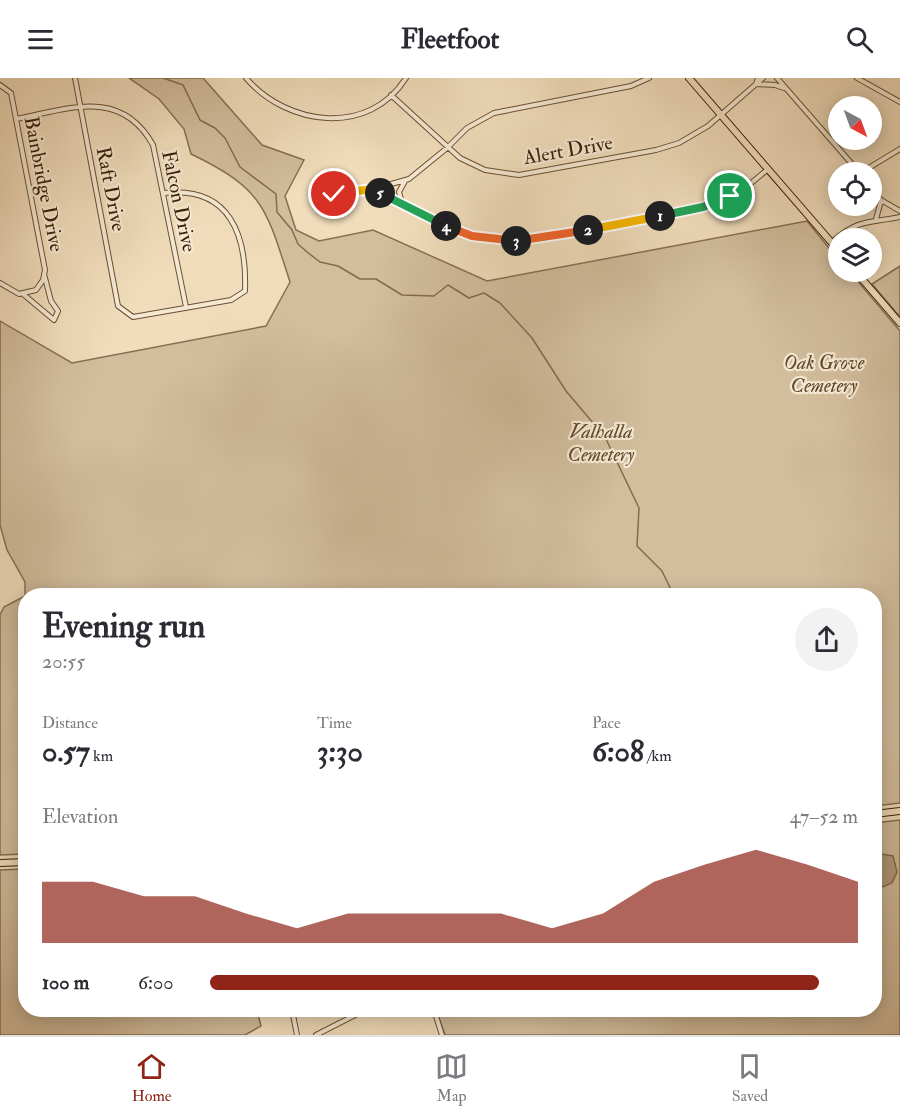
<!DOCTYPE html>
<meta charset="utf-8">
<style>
:root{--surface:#fff;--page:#f2f2f3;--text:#2b2b33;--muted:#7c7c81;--line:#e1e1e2;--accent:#8f2418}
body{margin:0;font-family:"IM FELL Double Pica",serif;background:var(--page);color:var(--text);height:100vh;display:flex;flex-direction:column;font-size:22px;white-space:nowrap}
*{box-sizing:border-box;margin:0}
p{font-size:20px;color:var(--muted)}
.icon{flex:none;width:33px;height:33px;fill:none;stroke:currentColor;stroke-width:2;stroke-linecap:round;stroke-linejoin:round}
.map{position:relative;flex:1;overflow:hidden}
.details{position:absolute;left:18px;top:510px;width:864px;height:429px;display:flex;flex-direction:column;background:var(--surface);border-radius:24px;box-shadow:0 3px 15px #0003}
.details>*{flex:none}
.needle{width:39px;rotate:139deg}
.tools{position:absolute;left:828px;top:18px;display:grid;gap:12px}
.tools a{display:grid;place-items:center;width:54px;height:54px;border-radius:50%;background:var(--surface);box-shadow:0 3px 15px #0003;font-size:30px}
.pin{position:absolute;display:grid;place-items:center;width:51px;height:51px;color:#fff;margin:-26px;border:3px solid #fff;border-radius:50%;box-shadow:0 2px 6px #0007}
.km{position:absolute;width:30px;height:30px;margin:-15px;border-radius:50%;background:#222;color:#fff;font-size:16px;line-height:30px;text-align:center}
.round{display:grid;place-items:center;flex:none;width:63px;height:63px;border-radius:32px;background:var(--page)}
.headline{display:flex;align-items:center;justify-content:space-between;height:102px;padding:0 24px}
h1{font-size:33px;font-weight:800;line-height:45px}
.metrics{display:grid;grid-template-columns:repeat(3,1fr);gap:9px;height:102px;padding:6px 24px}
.metrics div{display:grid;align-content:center}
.metrics b{font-size:30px;font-weight:800}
.metrics small{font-size:16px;font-weight:400}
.metrics p{font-size:16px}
.chart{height:168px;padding:12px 24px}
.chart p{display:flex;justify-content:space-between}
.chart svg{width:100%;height:108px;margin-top:6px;fill:var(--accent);opacity:.7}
ul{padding:0 24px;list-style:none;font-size:20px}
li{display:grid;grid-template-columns:96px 72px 1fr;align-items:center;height:45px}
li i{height:15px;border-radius:8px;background:var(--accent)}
header{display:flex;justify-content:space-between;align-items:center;height:78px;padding:0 24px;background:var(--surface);font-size:27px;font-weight:800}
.tab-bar{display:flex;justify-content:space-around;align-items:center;height:84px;border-top:2px solid var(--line);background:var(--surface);font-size:16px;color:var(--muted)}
.tab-bar a{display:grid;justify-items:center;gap:3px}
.tab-bar .selected{color:var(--accent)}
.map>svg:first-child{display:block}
.green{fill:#d2bd9d;stroke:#866f52;stroke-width:1.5}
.water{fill:#b39d7e;stroke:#836b4e;stroke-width:1.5}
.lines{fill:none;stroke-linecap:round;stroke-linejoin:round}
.stream{stroke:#836b4e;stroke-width:1.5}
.street-casing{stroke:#685034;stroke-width:6}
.primary-casing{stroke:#3b2107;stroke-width:8}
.street{stroke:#f6e9d3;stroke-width:4}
.primary{stroke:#f1ddbc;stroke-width:6}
.split-1-casing{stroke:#fff;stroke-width:12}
.split-2-casing{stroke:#fff;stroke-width:12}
.split-3-casing{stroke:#fff;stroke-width:12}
.split-4-casing{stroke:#fff;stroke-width:12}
.split-5-casing{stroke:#fff;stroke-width:12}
.split-6-casing{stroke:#fff;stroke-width:12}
.split-1{stroke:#22a559;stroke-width:8}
.split-2{stroke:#f5b400;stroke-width:8}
.split-3{stroke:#f0652b;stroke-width:8}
.split-4{stroke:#f0652b;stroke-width:8}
.split-5{stroke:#22a559;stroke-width:8}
.split-6{stroke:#f5b400;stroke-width:8}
.labels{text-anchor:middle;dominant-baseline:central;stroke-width:4.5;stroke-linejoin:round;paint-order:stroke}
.street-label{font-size:20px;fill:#3b2107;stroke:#f6e9d3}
.park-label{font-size:20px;font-style:italic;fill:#61482c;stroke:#f6e9d3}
</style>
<header><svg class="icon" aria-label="menu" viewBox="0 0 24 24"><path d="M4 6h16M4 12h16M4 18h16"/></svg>Fleetfoot<svg class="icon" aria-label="search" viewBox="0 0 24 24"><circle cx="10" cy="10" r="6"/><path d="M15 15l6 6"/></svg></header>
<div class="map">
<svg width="900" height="957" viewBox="0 0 900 957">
<rect width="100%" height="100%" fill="#f1ddbc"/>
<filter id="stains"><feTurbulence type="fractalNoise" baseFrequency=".00333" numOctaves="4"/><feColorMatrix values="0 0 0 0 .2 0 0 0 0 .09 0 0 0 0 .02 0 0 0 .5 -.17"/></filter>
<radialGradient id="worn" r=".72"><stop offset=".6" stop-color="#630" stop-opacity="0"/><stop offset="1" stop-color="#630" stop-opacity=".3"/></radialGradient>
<path class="green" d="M129 0H203L262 67 304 82 285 118 296 152 319 163 373 152 487 203 807 143 838 181V194H850L900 253V725L875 728 874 518H26L25 776 0 777V537L4 529 25 518V504L7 472 0 447V243L72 285 266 248 290 204C266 130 264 111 191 76L184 51 159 21Z
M900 188V239L872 206Z
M900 742V957H445L436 932H874L875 745Z
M25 791 26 932H257L261 948 245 957H0V792Z"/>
<path class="water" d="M875 775 893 778 897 794 892 805 875 812Z"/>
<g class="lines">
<path class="stream" d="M163 0 183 7 200 42 215 50 225 60 240 89 276 116 277 134 292 152 298 166 307 174 320 184 338 188 360 201H376L402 217 434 218 448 207 469 220 484 215 500 225 532 260 566 313 605 359 639 430 637 468 662 493 674 518"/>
<defs>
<path id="street" d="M75 0 118 228 133 239 231 222 245 213C247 157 230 108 164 115
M246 0C287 48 369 59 406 0
M758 0 756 6 775 7 784 10
M777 0 859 94
M857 0 900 24
M0 7 11 15 45 192 43 202 36 212 19 216 0 205
M391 17 460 80 485 92 519 97 656 72 679 65 708 48 763 0
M16 41C68 31 121 9 153 67L186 229
M862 94 900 71
M373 111 456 153 472 158 524 163 703 129 744 111 768 91
M872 111 881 122 900 133
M322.5 117a5.5 5.5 0 1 1 11 0a5.5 5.5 0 1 1-11 0Z
M333 117 373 111 409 101 447 70 467 50 494 35 631 8 649 0
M403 128 399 114 405 103
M876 141 881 123
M832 164C857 141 869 145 900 139
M23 216 54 242 58 233 51 223 44 196
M292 932 297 957
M434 932 442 957
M316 957 365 932"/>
<path id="primary" d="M689 0 838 172
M856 194 900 245
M874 736 900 733
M0 785 26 784"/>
</defs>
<use href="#street" class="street-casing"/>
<use href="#primary" class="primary-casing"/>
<use href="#street" class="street"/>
<use href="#primary" class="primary"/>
</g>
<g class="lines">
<defs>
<path id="split-1" d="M660 138 703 129 730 118"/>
<path id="split-2" d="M588 152 660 138"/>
<path id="split-3" d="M516 163 588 152"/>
<path id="split-4" d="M446 148 472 158 516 163"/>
<path id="split-5" d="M380 115 446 148"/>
<path id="split-6" d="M334 116 373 111 380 115"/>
</defs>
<use href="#split-1" class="split-1-casing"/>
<use href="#split-2" class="split-2-casing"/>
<use href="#split-3" class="split-3-casing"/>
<use href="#split-4" class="split-4-casing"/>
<use href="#split-5" class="split-5-casing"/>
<use href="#split-6" class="split-6-casing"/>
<use href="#split-1" class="split-1"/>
<use href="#split-2" class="split-2"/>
<use href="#split-3" class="split-3"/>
<use href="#split-4" class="split-4"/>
<use href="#split-5" class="split-5"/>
<use href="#split-6" class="split-6"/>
</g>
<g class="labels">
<g class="street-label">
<text transform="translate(568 72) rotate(-10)">Alert Drive</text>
<text transform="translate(44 106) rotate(79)">Bainbridge Drive</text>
<text transform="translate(111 111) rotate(79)">Raft Drive</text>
<text transform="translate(179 123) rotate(78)">Falcon Drive</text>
</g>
<g class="park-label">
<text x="824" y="284">Oak Grove<tspan x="824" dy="23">Cemetery</tspan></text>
<text x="601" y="353">Valhalla<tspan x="601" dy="23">Cemetery</tspan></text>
</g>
</g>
<rect width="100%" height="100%" filter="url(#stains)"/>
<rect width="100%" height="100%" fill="url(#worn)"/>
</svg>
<div class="tools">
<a><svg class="needle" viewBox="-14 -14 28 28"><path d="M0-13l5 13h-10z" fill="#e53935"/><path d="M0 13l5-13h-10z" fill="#7c7c81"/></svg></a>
<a><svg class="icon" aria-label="locate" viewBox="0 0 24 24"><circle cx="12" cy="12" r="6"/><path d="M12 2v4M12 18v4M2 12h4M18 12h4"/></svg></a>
<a><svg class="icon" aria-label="layers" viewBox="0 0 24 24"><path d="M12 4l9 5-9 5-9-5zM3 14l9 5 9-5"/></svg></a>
</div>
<div class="pin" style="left:730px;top:118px;background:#1e9e55"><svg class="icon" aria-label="arrive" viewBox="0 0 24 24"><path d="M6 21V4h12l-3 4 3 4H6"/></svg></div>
<div class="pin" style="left:334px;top:116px;background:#d93025"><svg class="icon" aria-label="check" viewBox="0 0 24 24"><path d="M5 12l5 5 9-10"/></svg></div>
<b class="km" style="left:660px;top:138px">1</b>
<b class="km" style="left:588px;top:152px">2</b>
<b class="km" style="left:516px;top:163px">3</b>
<b class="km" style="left:446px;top:148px">4</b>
<b class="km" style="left:380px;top:115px">5</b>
<section class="details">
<div class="headline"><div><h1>Evening run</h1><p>20:55</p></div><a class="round"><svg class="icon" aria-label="share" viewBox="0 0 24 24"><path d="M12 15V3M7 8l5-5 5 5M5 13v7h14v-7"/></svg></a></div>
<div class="metrics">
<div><p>Distance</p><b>0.57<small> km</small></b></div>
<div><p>Time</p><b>3:30</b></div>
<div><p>Pace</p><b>6:08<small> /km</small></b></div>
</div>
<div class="chart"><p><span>Elevation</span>47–52 m</p>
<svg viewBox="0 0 160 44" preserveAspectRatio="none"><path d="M0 44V19L10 19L20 25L30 25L40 32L50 38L60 32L70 32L80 32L90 32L100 38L110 32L120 19L130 12L140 6L150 12L160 19V44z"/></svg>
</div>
<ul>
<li><b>100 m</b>6:00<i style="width:94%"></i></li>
</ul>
</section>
</div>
<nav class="tab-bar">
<a class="selected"><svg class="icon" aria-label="home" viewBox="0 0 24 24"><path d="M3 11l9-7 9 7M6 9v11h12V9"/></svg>Home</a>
<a><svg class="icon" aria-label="map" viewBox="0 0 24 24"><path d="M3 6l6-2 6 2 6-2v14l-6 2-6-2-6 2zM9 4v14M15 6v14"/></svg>Map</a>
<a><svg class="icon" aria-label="saved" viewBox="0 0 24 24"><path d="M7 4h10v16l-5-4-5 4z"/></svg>Saved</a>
</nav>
